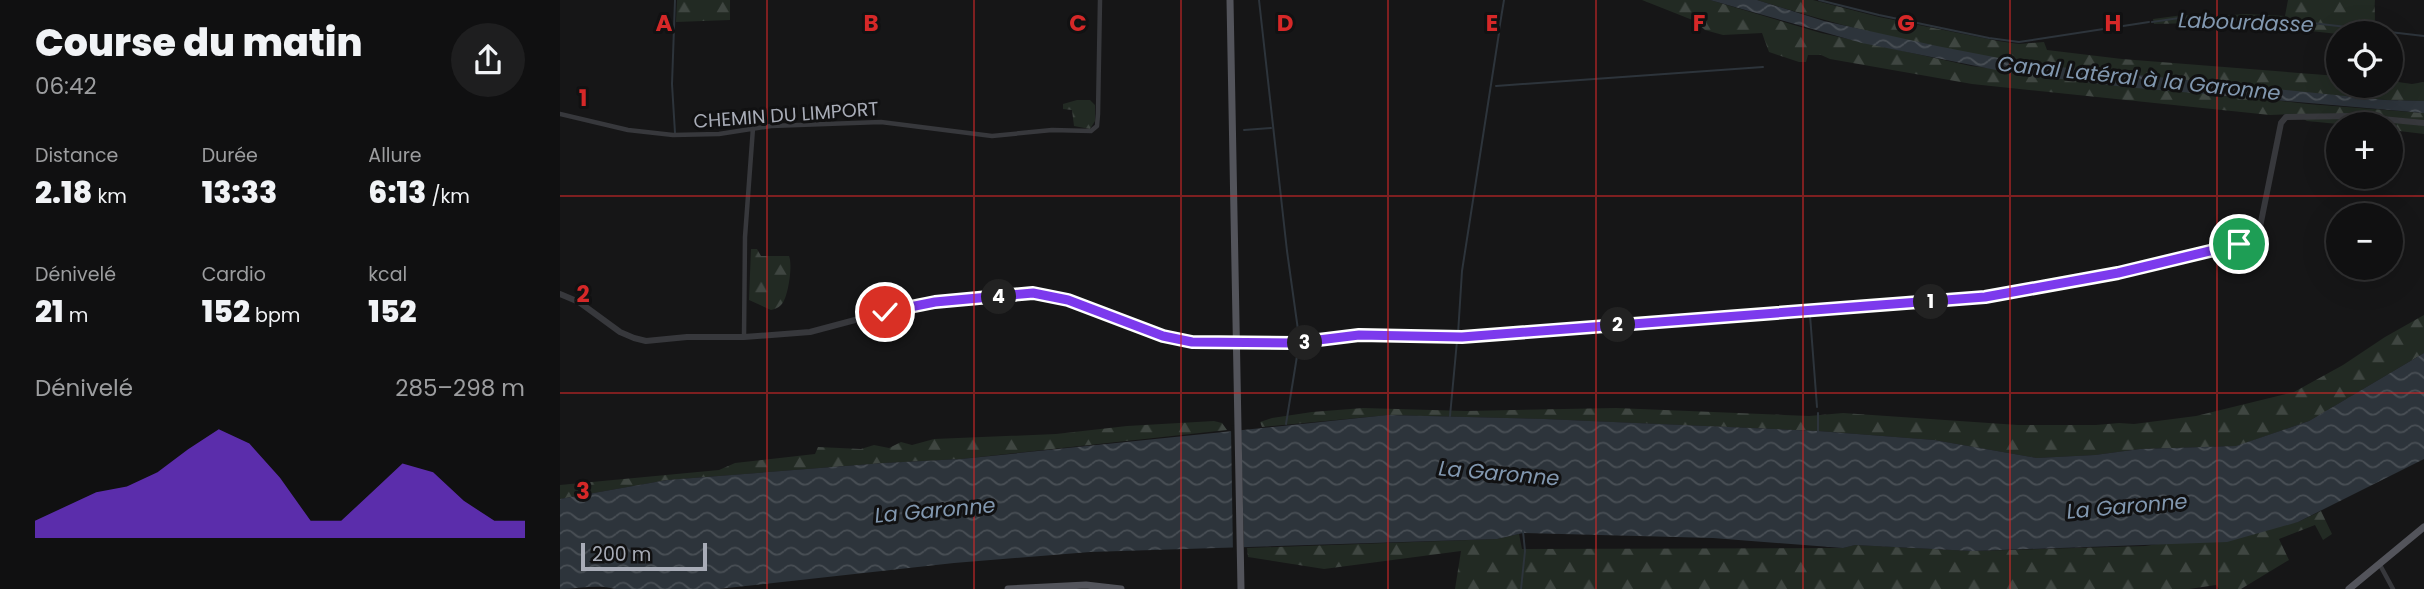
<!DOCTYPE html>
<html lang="fr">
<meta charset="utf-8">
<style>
:root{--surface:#101011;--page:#1e1e1f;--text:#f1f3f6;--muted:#9c9d9f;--line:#303031;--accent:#7c3aed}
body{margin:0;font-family:Poppins,sans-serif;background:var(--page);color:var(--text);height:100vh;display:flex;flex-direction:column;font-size:26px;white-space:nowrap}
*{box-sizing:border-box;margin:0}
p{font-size:23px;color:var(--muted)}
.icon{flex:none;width:38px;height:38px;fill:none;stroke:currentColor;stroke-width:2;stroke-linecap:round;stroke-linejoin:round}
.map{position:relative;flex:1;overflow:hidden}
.panel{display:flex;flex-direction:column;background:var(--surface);width:560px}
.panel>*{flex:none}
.buttons{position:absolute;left:1766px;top:21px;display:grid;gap:14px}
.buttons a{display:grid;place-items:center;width:77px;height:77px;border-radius:50%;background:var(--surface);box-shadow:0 7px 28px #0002,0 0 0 2px var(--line);font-size:35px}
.scale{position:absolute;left:21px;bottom:18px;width:126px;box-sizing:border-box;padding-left:7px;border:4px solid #a8acb7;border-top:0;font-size:19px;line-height:24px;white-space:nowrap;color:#a8acb7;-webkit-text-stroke:5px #111112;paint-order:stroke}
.pin{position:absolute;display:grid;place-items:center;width:60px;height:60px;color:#fff;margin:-30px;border:4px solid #fff;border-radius:50%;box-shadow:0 2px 7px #0007}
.km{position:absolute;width:35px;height:35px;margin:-18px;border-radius:50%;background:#222;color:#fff;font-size:19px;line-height:35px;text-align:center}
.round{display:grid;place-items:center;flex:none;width:74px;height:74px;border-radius:37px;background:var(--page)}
.head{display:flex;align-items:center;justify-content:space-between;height:119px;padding:0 35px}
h1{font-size:38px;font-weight:800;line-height:52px}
.stats{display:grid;grid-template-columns:repeat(3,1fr);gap:10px;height:119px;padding:7px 35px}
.stats div{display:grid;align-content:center}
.stats b{font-size:30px;font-weight:800}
.stats small{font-size:19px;font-weight:400}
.stats p{font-size:19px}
.chart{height:196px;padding:14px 35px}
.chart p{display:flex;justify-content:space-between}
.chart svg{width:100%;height:126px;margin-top:7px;fill:var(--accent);opacity:.7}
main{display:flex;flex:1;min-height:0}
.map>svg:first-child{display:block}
.forest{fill:url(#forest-firs)}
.water{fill:url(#water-waves)}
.pier{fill:#161617}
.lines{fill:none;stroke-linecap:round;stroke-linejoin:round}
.stream{stroke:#2d343b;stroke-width:2}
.minor{stroke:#37383c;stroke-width:4.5}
.tertiary{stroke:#37383c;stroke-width:6}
.primary{stroke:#53545b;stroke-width:7}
.tertiary-bridge{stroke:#37383c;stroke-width:6}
.route-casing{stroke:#fff;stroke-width:14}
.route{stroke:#7c3aed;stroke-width:9}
.grid{fill:none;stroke:#d62828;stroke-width:2;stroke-opacity:0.55}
.labels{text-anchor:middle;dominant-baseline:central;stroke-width:6;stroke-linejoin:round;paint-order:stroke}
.street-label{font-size:19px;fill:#a8acb7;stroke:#111112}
.water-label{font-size:21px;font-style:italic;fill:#8298b0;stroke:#111112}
.grid-label{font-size:23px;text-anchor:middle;font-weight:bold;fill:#d62828;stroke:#111112;stroke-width:6;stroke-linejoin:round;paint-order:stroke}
</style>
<main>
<section class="panel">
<div class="head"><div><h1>Course du matin</h1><p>06:42</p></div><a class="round"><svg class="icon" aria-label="share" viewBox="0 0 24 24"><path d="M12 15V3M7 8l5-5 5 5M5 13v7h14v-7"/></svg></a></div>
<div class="stats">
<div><p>Distance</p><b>2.18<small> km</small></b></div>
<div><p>Durée</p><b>13:33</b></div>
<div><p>Allure</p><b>6:13<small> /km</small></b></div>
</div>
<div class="stats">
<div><p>Dénivelé</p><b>21<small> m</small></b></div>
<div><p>Cardio</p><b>152<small> bpm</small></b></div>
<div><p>kcal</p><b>152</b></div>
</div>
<div class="chart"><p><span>Dénivelé</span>285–298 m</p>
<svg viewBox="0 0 160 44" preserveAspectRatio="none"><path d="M0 44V38L10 33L20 28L30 26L40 21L50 13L60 6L70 11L80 23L90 38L100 38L110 28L120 18L130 21L140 31L150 38L160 38V44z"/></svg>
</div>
</section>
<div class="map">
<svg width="1864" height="589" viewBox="0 0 1864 589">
<defs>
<pattern id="forest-firs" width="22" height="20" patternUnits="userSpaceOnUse" patternTransform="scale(1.75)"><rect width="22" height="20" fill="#222a23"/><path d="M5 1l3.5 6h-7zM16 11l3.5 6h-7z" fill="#3f4641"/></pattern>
<pattern id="water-waves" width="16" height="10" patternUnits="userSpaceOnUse" patternTransform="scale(1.75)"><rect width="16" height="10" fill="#2d343b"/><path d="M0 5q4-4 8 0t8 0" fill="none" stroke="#494f55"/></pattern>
</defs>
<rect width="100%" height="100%" fill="#161617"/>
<path class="forest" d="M117 0H170V20L116 22Z
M1082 0H1150L1261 33 1411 66 1748 104 1864 113V134L1831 130 1830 124H1778L1747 121 1735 114 1710 115 1412 84 1270 59 1261 55H1248L1246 62H1239L1209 52 1202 33 1163 35 1152 32 1145 30 1135 21Z
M1197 0H1253L1319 17 1438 41 1459 44 1484 42 1487 50 1562 59 1778 76V86H1830L1831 81 1852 84 1864 82V101L1825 100C1707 88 1587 81 1471 64 1378 50 1286 28 1197 0Z
M1728 0H1815C1814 10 1816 18 1814 27L1816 31 1778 34 1741 30 1720 25 1684 22 1594 24 1593 19 1623 15 1645 17 1686 14 1725 16Z
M517 100H530L535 105V121L530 129 514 126 512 110 503 109V104Z
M191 249H197L201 256H229C233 265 228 299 221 305 218 308 215 309 211 310L189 300Z
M1864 315V353L1749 421 1677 446 1580 449 1535 455 1477 458 1374 440 1258 431 984 419 829 415 702 427 700 422 712 418 752 412 803 408 906 411 1056 408 1249 416 1283 413 1458 425H1536L1559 423 1574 424 1636 416 1734 392 1783 365 1825 337Z
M654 421 662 423 667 430 401 459 324 463 107 480 0 499V485L159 470 175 463 255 454 258 447 301 449 314 445 329 448 341 442 352 445 374 439 496 434 567 426Z
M1761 511 1772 534 1763 540 1755 525 1719 539 1729 560 1681 589H1659L1656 585 1629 589H895L901 551 764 569 688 557 687 548 937 539 959 534 962 549 1283 548 1295 545 1412 551 1585 546 1738 522Z"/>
<path class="water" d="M1150 0H1197L1264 21 1377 46 1470 64 1825 100 1864 101V113L1565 87 1446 72 1302 43Z
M1864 353V459L1738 522 1667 542 1412 551 1295 545 1283 548 1153 538 963 533 937 539 530 552 394 563 158 589H55C38 584 19 589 0 589V499L107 480 324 463 401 459 828 415 984 419 1258 431 1374 440 1477 458 1535 455 1580 449 1676 446 1749 421Z"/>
<path class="pier" d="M681 425 684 552H673L671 426Z"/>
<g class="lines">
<path class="stream" d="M699 0 727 251 739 337
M1259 0 1319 15 1429 38 1459 42 1589 22
M1592 22 1619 18 1735 21 1864 36
M939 30 944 0
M936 86 1203 67
M684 130 711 128
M115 133 112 84 115 0
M1250 315 1257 407
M898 334 902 271 939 33
M890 416 897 341
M726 424 738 350
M1258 433V413
M961 589 965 551 963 531"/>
<path class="minor" d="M0 114 68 130 113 135 159 134 211 126 321 122 432 136 492 130 531 131 537 126 538 114 540 0
M184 337 185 237 193 128
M1820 565 1833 589"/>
<path class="tertiary" d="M0 294 19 302 60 332 74 338 86 341 127 337H184L250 332 325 312 375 302 473 293 532 308 603 336 632 342 661 343
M689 343 747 342 799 335 902 337 1394 300C1493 291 1591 265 1687 243L1695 238 1700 227 1721 123 1726 117 1791 116 1864 123"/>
<path class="primary" d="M670 0 681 589
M448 589 526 585 561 589
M1789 589 1864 527"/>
<path class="tertiary-bridge" d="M661 343H689"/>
</g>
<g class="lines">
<defs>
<path id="route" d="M325 312 375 302 473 293 508 300 603 336 632 342 734 343 799 335 902 337 1425 297 1558 273 1679 244"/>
</defs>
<use href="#route" class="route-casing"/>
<use href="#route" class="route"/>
</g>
<path class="grid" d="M207 0V589M414 0V589M621 0V589M828 0V589M1036 0V589M1243 0V589M1450 0V589M1657 0V589M0 196H1864M0 393H1864"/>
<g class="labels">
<g class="street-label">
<text transform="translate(226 115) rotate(-4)">CHEMIN DU LIMPORT</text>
</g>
<g class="water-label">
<text transform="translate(1686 22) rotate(2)">Labourdasse</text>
<text transform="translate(1579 78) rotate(6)">Canal Latéral à la Garonne</text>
<text transform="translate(939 473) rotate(5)">La Garonne</text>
<text transform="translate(1567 506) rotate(-5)">La Garonne</text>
<text transform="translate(375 510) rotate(-5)">La Garonne</text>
</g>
</g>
<g class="grid-label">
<text x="104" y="31">A</text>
<text x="311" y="31">B</text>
<text x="518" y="31">C</text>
<text x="725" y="31">D</text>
<text x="932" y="31">E</text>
<text x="1139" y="31">F</text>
<text x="1346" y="31">G</text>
<text x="1553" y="31">H</text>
<text x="23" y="106">1</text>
<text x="23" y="302">2</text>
<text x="23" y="499">3</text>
</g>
</svg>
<div class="buttons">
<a><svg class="icon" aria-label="locate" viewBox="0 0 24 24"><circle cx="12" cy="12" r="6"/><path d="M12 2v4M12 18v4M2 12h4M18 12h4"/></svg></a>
<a>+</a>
<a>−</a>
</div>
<div class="scale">200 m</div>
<div class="pin" style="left:1679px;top:244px;background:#1e9e55"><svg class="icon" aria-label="arrive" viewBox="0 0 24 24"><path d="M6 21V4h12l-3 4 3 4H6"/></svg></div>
<div class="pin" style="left:325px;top:312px;background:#d93025"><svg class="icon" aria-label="check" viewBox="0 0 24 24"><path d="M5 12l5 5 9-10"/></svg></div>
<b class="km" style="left:1371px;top:302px">1</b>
<b class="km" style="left:1058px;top:325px">2</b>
<b class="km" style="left:745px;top:343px">3</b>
<b class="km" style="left:439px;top:297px">4</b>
</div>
</main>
